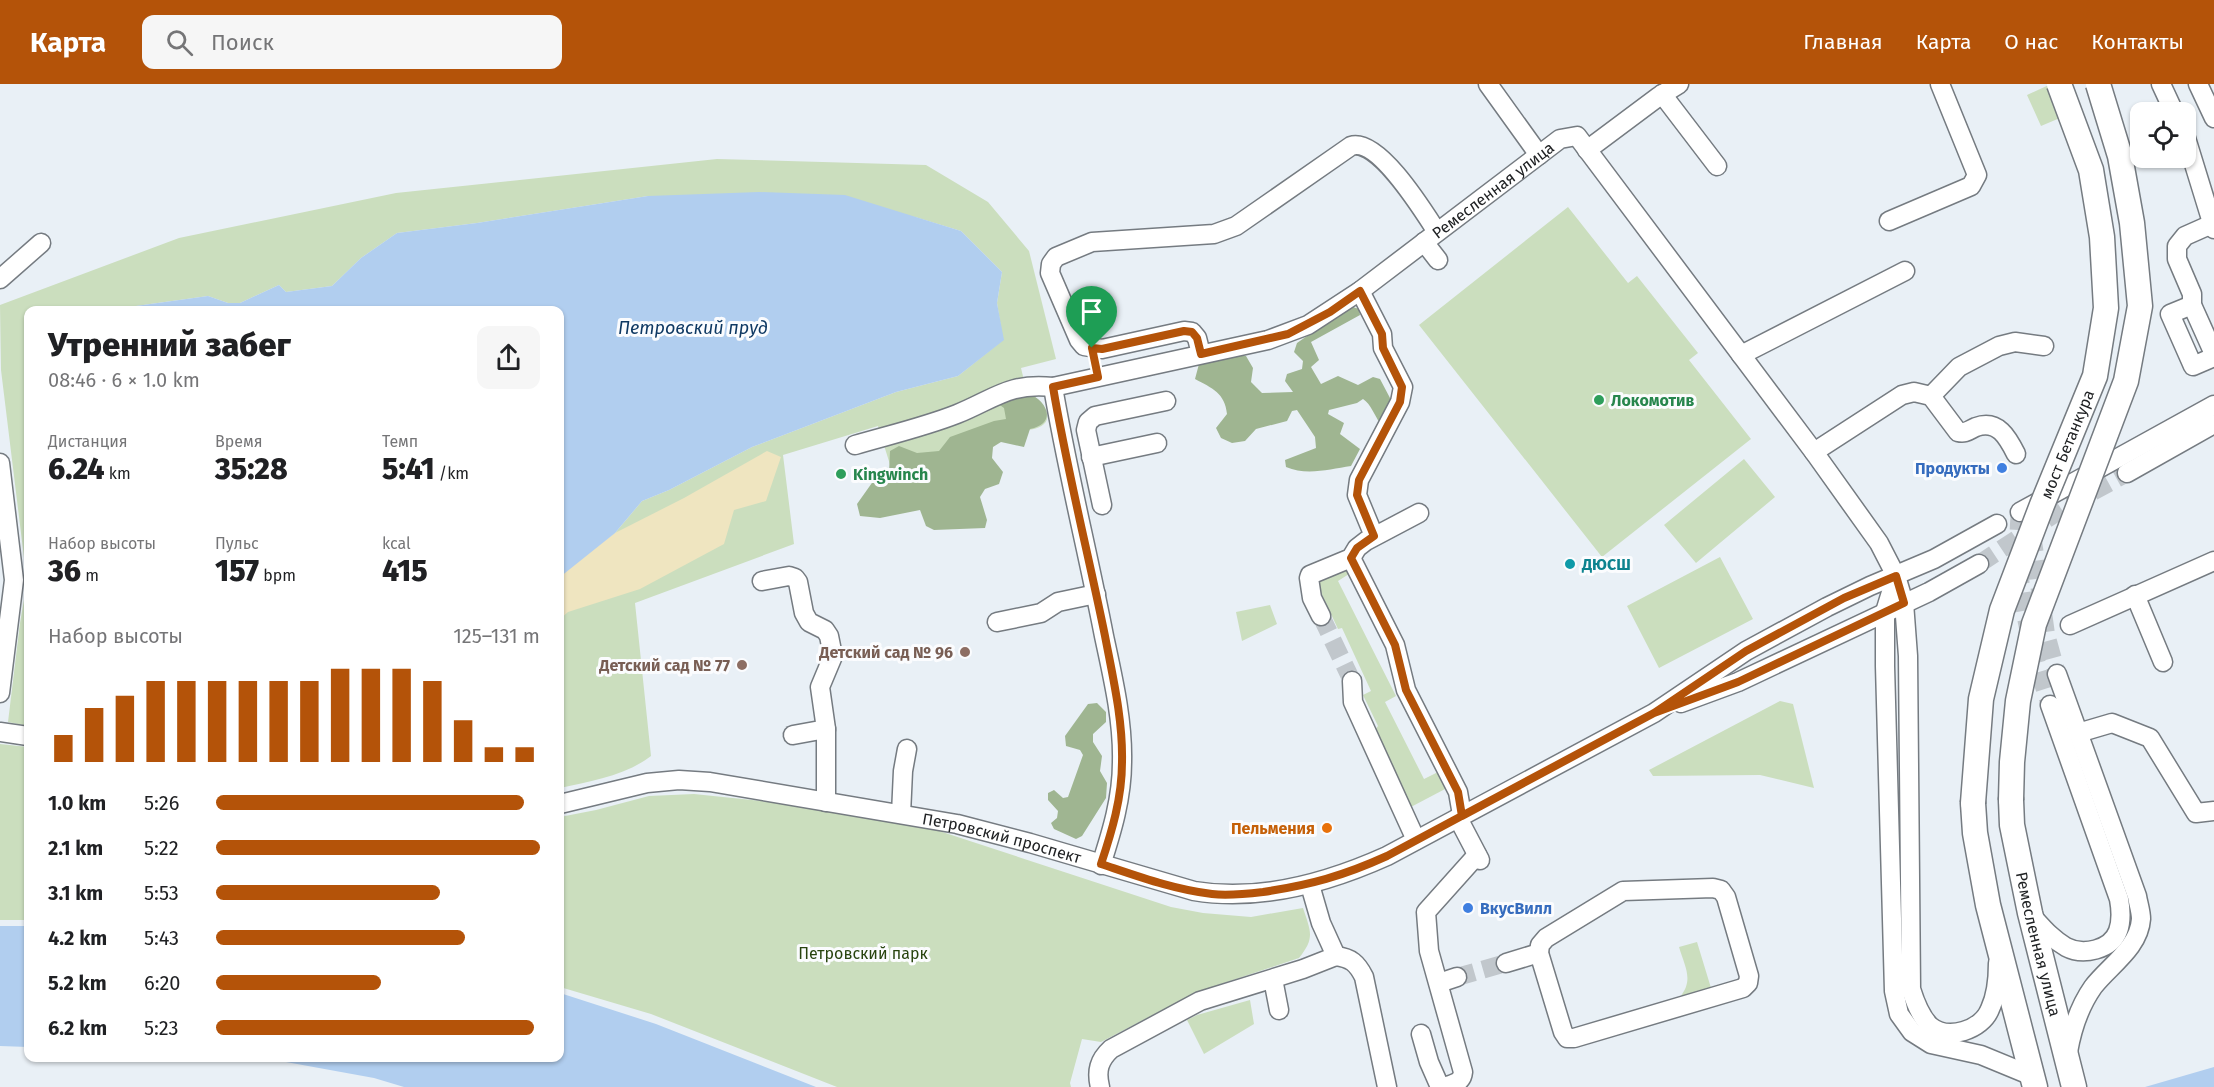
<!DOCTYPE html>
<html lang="ru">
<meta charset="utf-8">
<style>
:root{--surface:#fff;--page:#f6f6f6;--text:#202124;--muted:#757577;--accent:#b45309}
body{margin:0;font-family:"Fira Sans",sans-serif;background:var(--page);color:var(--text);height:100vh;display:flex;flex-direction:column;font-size:22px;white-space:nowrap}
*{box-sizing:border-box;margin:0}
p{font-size:20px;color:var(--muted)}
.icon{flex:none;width:33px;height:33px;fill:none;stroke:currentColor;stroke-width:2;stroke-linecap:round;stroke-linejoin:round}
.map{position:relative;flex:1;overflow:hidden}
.side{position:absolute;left:24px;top:222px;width:540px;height:756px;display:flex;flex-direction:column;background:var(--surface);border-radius:12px;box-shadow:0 2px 4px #0004}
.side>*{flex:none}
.tools{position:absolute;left:2130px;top:18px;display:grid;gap:12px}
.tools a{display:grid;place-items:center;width:66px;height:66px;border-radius:12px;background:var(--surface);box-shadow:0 2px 4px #0004;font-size:30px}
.pin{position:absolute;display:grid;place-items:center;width:51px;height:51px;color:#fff;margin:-62px -26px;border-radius:50% 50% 50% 0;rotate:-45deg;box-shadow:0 0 6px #0007}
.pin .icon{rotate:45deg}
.round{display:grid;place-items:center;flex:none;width:63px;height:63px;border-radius:12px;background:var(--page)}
.summary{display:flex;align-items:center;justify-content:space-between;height:102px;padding:0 24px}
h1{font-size:33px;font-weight:800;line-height:45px}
.metrics{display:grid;grid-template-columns:repeat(3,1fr);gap:9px;height:102px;padding:6px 24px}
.metrics div{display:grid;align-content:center}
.metrics b{font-size:30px;font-weight:800}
.metrics small{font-size:16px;font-weight:400}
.metrics p{font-size:16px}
.chart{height:168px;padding:12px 24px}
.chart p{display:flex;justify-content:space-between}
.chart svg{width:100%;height:108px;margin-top:6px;stroke:var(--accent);stroke-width:6}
ul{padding:0 24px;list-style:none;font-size:20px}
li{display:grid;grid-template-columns:96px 72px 1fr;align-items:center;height:45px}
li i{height:15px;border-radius:8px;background:var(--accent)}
header{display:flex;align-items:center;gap:36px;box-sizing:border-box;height:84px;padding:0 30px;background:var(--accent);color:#fff}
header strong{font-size:28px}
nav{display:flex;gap:33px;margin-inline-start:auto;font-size:21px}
.search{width:420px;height:54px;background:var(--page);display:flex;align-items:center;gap:15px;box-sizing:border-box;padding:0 21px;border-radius:12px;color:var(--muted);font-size:22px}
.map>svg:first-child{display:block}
.green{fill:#cbdebe}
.forest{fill:#9fb591}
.sand{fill:#efe5c0}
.water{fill:#b1ceef}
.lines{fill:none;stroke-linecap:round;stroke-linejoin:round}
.minor-tunnel{stroke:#c1c7cc;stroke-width:18;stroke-dasharray:18 9;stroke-linecap:butt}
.minor-casing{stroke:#757b81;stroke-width:21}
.major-casing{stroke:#757b81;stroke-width:27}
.minor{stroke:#fff;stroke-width:18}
.major{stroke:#fff;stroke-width:24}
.major-bridge-casing{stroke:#757b81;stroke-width:27;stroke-linecap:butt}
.major-bridge{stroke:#fff;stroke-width:24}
.route-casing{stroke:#fff;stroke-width:12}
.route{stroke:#b45309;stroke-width:8}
.leisure-dot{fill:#2e9e5b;stroke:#fbfcfe;stroke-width:2}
.shop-dot{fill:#3f7fe0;stroke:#fbfcfe;stroke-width:2}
.culture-dot{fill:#0f9aa8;stroke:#fbfcfe;stroke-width:2}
.education-dot{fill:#8d6e63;stroke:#fbfcfe;stroke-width:2}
.food-dot{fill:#e8710a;stroke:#fbfcfe;stroke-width:2}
.labels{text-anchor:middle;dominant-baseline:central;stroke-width:6;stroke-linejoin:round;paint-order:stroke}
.street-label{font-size:16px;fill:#202224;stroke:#fbfcfe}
.leisure-label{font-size:16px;font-weight:bold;fill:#27864d;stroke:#fbfcfe;text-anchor:start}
.shop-label{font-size:16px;font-weight:bold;fill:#366cbe;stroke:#fbfcfe;text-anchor:end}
.culture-label{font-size:16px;font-weight:bold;fill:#0d838f;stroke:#fbfcfe;text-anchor:start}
.education-label{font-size:16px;font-weight:bold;fill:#785e54;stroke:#fbfcfe;text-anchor:end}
.food-label{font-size:16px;font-weight:bold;fill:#c56008;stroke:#fbfcfe;text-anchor:end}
.park-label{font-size:16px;fill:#28440e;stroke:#fbfcfe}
.water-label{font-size:18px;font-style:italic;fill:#0f3963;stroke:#fbfcfe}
</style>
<header>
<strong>Карта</strong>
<div class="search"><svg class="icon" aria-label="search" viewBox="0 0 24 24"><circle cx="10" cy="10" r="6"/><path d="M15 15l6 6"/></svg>Поиск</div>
<nav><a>Главная</a><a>Карта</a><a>О нас</a><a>Контакты</a></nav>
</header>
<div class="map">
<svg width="2214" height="1003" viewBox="0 0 2214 1003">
<rect width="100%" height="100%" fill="#e9f0f6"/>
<path class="green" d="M2051 0 2067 31 2041 42 2027 11Z
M717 75 926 81 988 118 1029 167 1056 275 1021 284 1027 309C1037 313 1055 329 1044 340 1038 346 1025 346 1017 348 975 358 934 374 892 387L878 342 783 371 794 460 635 519 651 672C625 692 591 697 560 704V493L615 449 642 417 669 406 752 363 896 308 958 292 1003 256 997 219 1002 188 961 147 915 133 648 112 477 139 397 149 361 174 332 202 286 208 279 201 240 219H228L208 212 107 226H28V642L8 638 20 539 27 498 1 286 0 221 179 154 396 109Z
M1568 123 1628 199 1637 192 1698 269 1689 276 1751 355 1602 473 1419 241Z
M1744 375 1775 413 1696 479 1664 441Z
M1720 473 1753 535 1659 584 1627 522Z
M1347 484 1349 490 1338 497 1396 612 1385 618 1424 695 1436 689 1439 690 1447 704 1409 724 1375 646 1378 642 1363 611 1371 607 1342 544 1338 545 1316 498 1318 494Z
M1270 521 1277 540 1242 557 1236 528Z
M1780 617 1793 620 1814 704 1760 691 1653 692 1649 686Z
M0 660 28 663V836H0Z
M694 710 770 718 924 742 1171 823 1203 829 1251 833 1303 824C1311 848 1315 854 1299 874L1197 908 1101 958 1082 955 1070 999 1071 1003H837L651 930 560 903V733L596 726 649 712Z
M1697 858 1711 904 1680 913C1694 896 1685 883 1679 863Z
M1250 916 1254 940 1204 970 1187 936 1197 931Z"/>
<path class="forest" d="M1350 222 1359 225 1360 231 1311 258 1319 276 1311 283 1321 300 1338 292 1358 301 1373 293 1380 295 1390 314V332L1380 339C1374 331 1371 320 1363 315L1357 319 1329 326 1328 330 1344 339 1340 350 1360 365 1351 382C1330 385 1307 392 1286 383L1285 376 1316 364 1315 353 1297 326 1292 327 1287 337 1256 345 1245 357 1232 359 1221 354 1216 344 1227 330C1225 309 1212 304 1195 295L1199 280 1235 272H1246L1253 284 1251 298 1262 309 1293 308 1285 297 1287 290 1302 285 1303 277 1294 268 1297 259Z
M1027 309C1047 316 1058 339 1030 345L1024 363 1001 358 993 363 992 374 1003 388 999 400 985 405 980 413 987 436 985 444 934 446 926 442 920 426 880 434 860 432 857 420 874 396 889 389 890 367 899 362 917 369 939 367 950 353 994 337 1006 335 1004 324 997 319Z
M1097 619 1106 628V638L1093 650V658L1102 672 1100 687 1107 699 1106 714 1082 752 1076 755 1054 745 1051 739 1057 734 1058 727 1048 716V709L1054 706 1063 714 1068 713 1083 671 1080 666 1066 662 1065 652 1088 620Z"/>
<path class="sand" d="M767 367 781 373 766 417 734 426 724 460 640 505 568 528 560 535V493L561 490 615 449 684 414Z"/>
<path class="water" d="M759 108 845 111 961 147 1002 188 997 219 1004 256 958 292 896 308 752 363 669 406 642 417 615 449 560 493V226H107L208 212 228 219H240L279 201 286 208 332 202 361 174 397 149 477 139 648 112Z
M0 842H28V963L0 962Z
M560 909 656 940 816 1003H404L374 994 264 974H560Z
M2214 983V1003H2145Z"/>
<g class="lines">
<path class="minor-tunnel" d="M2020 428C2013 495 2029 558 2050 621
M2032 450 2046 550 2057 590
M1979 480 2065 423 2127 389
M1321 532 1352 597
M1457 893 1506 879"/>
<defs>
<g id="minor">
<path d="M1488 0 1539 71"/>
<path d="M2161 0 2174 28"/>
<path d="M2198 0 2214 34"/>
<path d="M1662 10 1717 82"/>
<path d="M2186 54 2214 145"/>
<path d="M1587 66 1658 13 1679 0"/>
<path d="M1889 137 1971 102 1977 91 1940 0"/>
<path d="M2212 140 2185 152 2177 162V175L2192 210V221L2214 270"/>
<path d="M1424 158 1438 176"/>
<path d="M0 195 41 159"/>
<path d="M1360 207 1382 250 1383 264 1403 303 1400 318 1359 396 1357 411 1374 452"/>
<path d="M2192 221 2170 230 2193 282 2214 273"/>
<path d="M1201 270 1197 254 1192 248 1184 247 1102 265 1084 262 1079 256 1050 189 1051 180 1056 173 1092 158 1214 150 1236 142 1351 62C1378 53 1424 128 1437 148"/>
<path d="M1741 271 1905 187"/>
<path d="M1053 303C1067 386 1088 469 1104 552 1113 594 1123 636 1122 678 1122 714 1112 747 1101 781"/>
<path d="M1931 312 1959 283 1999 262 2015 258 2044 262"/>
<path id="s1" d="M855 361C889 351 924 343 957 330 994 315 1010 298 1053 303L1268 256 1308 241 1360 207 1560 55 1577 52 1814 368 1879 459 1896 492 1904 519 1908 572 1911 905C1915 918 1920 932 1930 942 1948 957 1982 946 1990 925 1997 910 1998 895 1998 879"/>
<path d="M1814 368 1902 311 1914 308 1931 312 1958 348C1966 350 1969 346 1976 343 1998 335 2008 354 2016 370"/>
<path d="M1091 373 1157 359"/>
<path d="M0 379 14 496 0 609"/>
<path d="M2127 389 2214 340"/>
<path d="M1102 421 1086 346 1088 338 1095 332 1166 317"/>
<path d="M2020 428 2214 321"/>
<path d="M1351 474 1395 561 1406 606 1458 708 1462 731"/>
<path d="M1896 492 1885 528V582L1894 907 1899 930 1912 948 1931 960 1981 971 2032 992"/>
<path d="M762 497 789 492 795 494 798 498 804 529 809 538 825 546 829 552 833 572 820 603 826 645V718"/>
<path d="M2135 511 2163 578"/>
<path d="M1321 532 1312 514 1309 494 1310 491 1351 474 1357 464 1366 457 1419 429"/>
<path d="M997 538 1041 529 1058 518 1096 510"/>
<path d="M2070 541 2214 477"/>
<path d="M2057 590 2137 812C2138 819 2141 827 2141 835 2139 864 2109 882 2093 903 2079 923 2072 945 2068 968"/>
<path d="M1352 597 1353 618 1416 756"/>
<path d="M1681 619 1738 598 1929 508 1979 480"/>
<path d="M0 648 28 652"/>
<path d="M2078 649 2112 639 2150 654 2196 729 2214 727"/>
<path d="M793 651 826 645"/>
<path id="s2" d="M560 720 647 699 679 696 710 698 957 740 1030 759 1194 807C1260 818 1327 799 1387 772L1654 629 1746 567 1827 523 1870 502 1934 475 1997 440"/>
<path d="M901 730 903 687 907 665"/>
<path d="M1458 734 1480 776"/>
<path d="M1713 804 1721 806 1726 813 1749 892 1748 899 1743 904 1574 954H1567L1563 948 1539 869 1540 861 1546 854 1623 807Z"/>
<path d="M2032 832C2043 844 2052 855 2066 863 2083 872 2111 866 2118 847 2122 836 2121 826 2119 815L2050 621"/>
<path d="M1336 872C1351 874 1357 879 1364 893L1387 1003"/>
<path d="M1506 879 1539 869"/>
<path d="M1273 895 1279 926"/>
<path d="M1439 899 1457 893"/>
<path d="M1421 950 1429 978 1440 1003"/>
<path d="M1100 1003C1096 987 1099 976 1111 965L1200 917 1303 885 1336 872 1321 839 1310 801"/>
<path d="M1443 1003C1453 1000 1462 999 1463 988L1429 867 1426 828 1477 771"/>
</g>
<g id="major">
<path id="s3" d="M2011 716 2012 741 2030 829 2074 1003"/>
<path d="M1973 719 1975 749 1988 821 2035 1003"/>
</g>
</defs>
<use href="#minor" class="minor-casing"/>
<use href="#major" class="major-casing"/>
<use href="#minor" class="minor"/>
<use href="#major" class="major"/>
<defs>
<g id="major-bridge">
<path d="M2011 716 2012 678 2018 617 2034 540 2126 297 2140 222 2132 139 2120 72 2098 0"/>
<path id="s4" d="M1973 719 1981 615 2002 526 2042 421 2095 292 2106 224 2102 153 2091 86 2059 0"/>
</g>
</defs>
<use href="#major-bridge" class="major-bridge-casing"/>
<use href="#major-bridge" class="major-bridge"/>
</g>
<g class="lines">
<defs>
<path id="route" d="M1092 264 1098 293 1053 303C1067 386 1088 469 1105 552 1113 594 1123 636 1122 678 1122 714 1112 747 1101 780 1137 792 1175 806 1212 810 1229 812 1246 810 1263 808 1310 801 1343 792 1387 772L1654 629 1738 598 1904 519 1896 492 1844 514 1746 567 1654 629 1462 732 1458 708 1406 606 1395 561 1351 474 1357 464 1374 452 1357 411 1359 396 1400 318 1402 303 1383 264 1382 250 1360 207 1330 228 1288 250 1201 270 1197 254 1192 248 1184 247 1102 265 1092 264"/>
</defs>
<use href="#route" class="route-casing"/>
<use href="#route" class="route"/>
</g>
<g class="leisure-dot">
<circle cx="1599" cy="316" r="6"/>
<circle cx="841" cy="390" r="6"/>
</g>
<g class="shop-dot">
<circle cx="2002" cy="384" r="6"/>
<circle cx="1468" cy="824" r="6"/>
</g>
<circle class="culture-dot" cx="1570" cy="480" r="6"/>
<g class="education-dot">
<circle cx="965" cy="568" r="6"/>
<circle cx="742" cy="581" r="6"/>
</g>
<circle class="food-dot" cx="1327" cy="744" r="6"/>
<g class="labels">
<g class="street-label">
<text stroke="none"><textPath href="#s1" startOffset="700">Ремесленная улица</textPath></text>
<text stroke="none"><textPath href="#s4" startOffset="374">мост Бетанкура</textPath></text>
<text stroke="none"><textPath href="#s2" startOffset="450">Петровский проспект</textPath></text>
<text stroke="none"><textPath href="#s3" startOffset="147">Ремесленная улица</textPath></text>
</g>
<g class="leisure-label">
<text x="1611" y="316">Локомотив</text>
<text x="853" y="390">Kingwinch</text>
</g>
<g class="shop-label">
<text x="1990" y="384">Продукты</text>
<text x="1480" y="824" text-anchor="start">ВкусВилл</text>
</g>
<g class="culture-label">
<text x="1582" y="480">ДЮСШ</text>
</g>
<g class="education-label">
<text x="953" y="568">Детский сад № 96</text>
<text x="730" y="581">Детский сад № 77</text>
</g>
<g class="food-label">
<text x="1315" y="744">Пельмения</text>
</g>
<g class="park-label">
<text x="863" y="869">Петровский парк</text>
</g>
<g class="water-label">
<text x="693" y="244">Петровский пруд</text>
</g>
</g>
</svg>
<div class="tools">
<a><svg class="icon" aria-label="locate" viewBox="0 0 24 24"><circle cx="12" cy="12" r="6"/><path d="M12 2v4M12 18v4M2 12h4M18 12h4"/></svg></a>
</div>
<div class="pin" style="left:1092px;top:264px;background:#1e9e55"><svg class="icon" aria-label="arrive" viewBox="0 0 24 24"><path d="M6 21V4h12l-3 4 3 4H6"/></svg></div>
<section class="side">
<div class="summary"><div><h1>Утренний забег</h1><p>08:46 · 6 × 1.0 km</p></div><a class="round"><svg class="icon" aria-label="share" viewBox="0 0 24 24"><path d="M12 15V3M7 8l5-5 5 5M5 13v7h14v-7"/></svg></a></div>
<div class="metrics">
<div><p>Дистанция</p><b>6.24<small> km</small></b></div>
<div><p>Время</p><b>35:28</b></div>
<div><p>Темп</p><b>5:41<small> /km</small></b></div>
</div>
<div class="metrics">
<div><p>Набор высоты</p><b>36<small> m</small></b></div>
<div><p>Пульс</p><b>157<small> bpm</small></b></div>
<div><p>kcal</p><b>415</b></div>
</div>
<div class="chart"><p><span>Набор высоты</span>125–131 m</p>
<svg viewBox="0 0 160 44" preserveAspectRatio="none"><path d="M5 44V33M15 44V22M25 44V17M35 44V11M45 44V11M55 44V11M65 44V11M75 44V11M85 44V11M95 44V6M105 44V6M115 44V6M125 44V11M135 44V27M145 44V38M155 44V38"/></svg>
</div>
<ul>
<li><b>1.0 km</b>5:26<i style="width:95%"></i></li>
<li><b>2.1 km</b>5:22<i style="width:100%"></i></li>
<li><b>3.1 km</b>5:53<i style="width:69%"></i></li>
<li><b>4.2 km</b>5:43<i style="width:77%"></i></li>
<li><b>5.2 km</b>6:20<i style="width:51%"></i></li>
<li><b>6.2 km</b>5:23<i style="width:98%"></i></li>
</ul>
</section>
</div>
